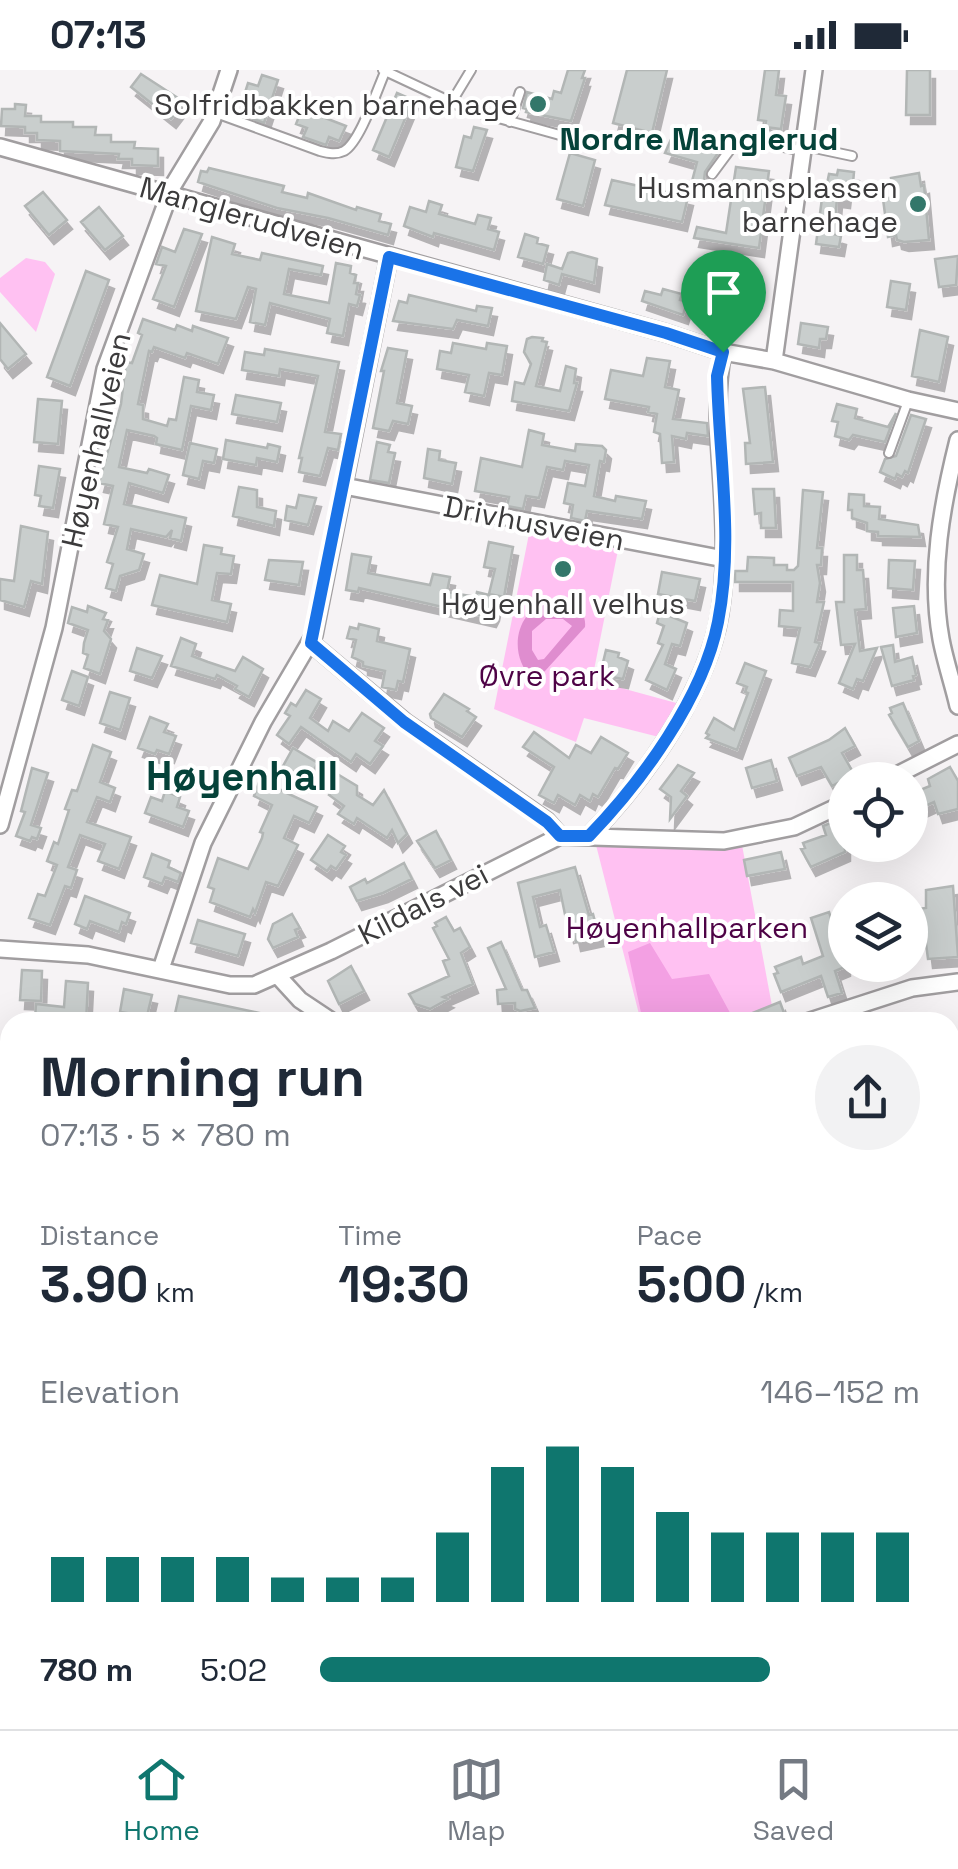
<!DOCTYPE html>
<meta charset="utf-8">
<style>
:root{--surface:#fff;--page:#f2f2f3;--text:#1f2937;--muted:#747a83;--line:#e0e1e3;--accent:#0f766e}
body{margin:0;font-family:"Space Grotesk",sans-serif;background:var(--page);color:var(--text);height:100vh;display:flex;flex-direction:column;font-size:38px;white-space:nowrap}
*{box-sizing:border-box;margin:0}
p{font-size:32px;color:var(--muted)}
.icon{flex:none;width:55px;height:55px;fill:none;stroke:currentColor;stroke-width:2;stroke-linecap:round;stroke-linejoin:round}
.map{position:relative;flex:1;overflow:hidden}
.drawer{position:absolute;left:0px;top:942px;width:960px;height:718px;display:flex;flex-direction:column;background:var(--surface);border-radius:30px 30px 0 0;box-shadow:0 10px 40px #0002}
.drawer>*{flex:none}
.fabs{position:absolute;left:828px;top:692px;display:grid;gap:20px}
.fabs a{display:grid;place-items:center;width:100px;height:100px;border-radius:50%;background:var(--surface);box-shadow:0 10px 40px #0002;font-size:50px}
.pin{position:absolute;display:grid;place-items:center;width:85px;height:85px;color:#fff;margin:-102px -42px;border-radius:50% 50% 50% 0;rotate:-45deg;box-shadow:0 0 10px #0007}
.pin .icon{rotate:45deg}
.round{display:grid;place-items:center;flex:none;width:105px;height:105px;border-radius:52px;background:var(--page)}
.summary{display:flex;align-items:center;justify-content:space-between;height:170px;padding:0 40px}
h1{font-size:55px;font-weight:600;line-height:75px}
.stats{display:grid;grid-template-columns:repeat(3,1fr);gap:15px;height:170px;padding:10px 40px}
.stats div{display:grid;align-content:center}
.stats b{font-size:50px;font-weight:600}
.stats small{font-size:28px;font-weight:400}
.stats p{font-size:28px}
.chart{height:280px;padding:20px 40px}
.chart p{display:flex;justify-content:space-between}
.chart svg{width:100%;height:180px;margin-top:10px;stroke:var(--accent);stroke-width:6}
ul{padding:0 40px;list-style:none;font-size:32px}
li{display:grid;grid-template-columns:160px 120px 1fr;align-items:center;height:75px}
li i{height:25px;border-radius:12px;background:var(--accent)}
.status{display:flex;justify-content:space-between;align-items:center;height:70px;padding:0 50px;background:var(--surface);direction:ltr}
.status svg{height:28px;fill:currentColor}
.tabs{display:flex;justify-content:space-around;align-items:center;height:140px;border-top:2px solid var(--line);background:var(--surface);font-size:28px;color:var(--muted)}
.tabs a{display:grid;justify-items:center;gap:5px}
.tabs .active{color:var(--accent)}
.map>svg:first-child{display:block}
.green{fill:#ffc1f2}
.forest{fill:#f3a0e3}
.water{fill:#df8dcf;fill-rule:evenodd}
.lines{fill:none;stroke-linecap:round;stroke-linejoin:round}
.stream{stroke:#df8dcf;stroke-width:4}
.river{stroke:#df8dcf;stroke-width:25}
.building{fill:#c9cecd;stroke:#b2b6b5;stroke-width:2.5;filter:url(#shadow)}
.service-casing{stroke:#a19ea0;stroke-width:12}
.minor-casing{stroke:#a19ea0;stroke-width:20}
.service{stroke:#fff;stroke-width:8}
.minor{stroke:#fff;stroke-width:15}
.rail{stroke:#9d9b9c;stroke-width:4;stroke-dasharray:20 10;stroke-linecap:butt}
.route-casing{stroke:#fff;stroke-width:20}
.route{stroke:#1a73e8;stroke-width:12}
.poi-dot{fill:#33776a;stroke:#fff;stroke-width:4}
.labels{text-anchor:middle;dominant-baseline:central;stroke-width:8;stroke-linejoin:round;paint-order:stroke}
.poi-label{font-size:30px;fill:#3c3b3c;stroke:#fff;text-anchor:end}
.street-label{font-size:30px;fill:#3c3b3c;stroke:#fff}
.park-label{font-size:30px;fill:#4e0346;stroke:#fff}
.neighbourhood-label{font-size:32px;font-weight:bold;fill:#054239;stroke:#fff}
.district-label{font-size:40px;font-weight:bold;fill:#054239;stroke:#fff}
</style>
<div class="status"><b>07:13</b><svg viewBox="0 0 49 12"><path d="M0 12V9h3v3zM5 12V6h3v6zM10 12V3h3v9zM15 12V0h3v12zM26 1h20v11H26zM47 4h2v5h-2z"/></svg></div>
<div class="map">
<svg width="958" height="1659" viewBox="0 0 958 1659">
<defs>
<filter id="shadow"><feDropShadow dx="5" dy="9" stdDeviation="0" flood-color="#0004"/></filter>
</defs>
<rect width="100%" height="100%" fill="#f6f3f5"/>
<path class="green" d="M26 188 45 192 55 204 36 262 0 222V208Z
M530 459 619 475 592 610 680 634 659 667 584 648 576 672 494 639Z
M596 775 696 778 742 775 775 952H641Z"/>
<path class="forest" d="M650 873 672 909 709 904 735 952H643L628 882Z
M950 1211 958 1223V1357L950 1355Z
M0 1433 10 1434V1650H950V1587L958 1594V1659H0Z"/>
<path class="water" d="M553 531C569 535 587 537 585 557L545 601 533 609C506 585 516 536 553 531ZM546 549H563L572 556 544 589 538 590 532 580V561Z"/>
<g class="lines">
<path class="stream" d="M202 1659 205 1650"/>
<path class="river" d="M0 1578 10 1596
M950 1636 958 1627
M37 1650 43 1659
M208 1650 225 1655 252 1652 286 1659
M562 1650 566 1659
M751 1650 764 1659
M145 1659 158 1650
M360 1659 387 1650
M645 1659 650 1650"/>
</g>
<path class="building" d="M568 0H585L582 8H585L571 51 526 42 527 39 523 38 527 22 552 29 554 21 561 23Z
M627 0H667L652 63 613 53Z
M765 0H779L776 25 786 26 781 59 765 57 766 51 758 50Z
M907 0H930V45H906Z
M141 4 178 28 175 32 181 36 171 49 131 17Z
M262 5 278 10 264 53 248 47 251 38 241 35 248 13 258 16Z
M397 23 413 30 389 87 373 80Z
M15 34 26 35 25 46H41V52H73V57H96L95 65H111V72H135L134 78 158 79V96L132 95V89H118L119 84 60 81V71L37 70V63H25V57L1 56 2 39H15Z
M302 39 346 56 339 71 329 67 326 75 303 67 307 58 296 54Z
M474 57 487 60 473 101 456 97 464 66 471 68Z
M676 58 722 70 718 83 705 102 703 118 691 115 697 92 665 83Z
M570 83 595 90 583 136 557 129Z
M736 97 769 101 759 178 694 168 697 157 726 163Z
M209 98 284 116 282 122 307 128 308 123 356 140 357 137 381 144 379 151 391 154 388 165 328 148 277 138 198 112 201 101 207 102Z
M838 100 854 102 853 113 847 112 845 129 837 128 834 164 841 166 839 177 816 174 824 113 827 114 829 104 837 105Z
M919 103 921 116 924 115 929 170 904 172 897 170 896 165 888 167 883 129 894 127 891 108Z
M612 110 688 127 682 152 605 135Z
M43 122 67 150 49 165 25 136Z
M429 131 442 135 439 144 475 154 478 145 491 148 488 159 499 162 494 180 434 163 433 167 404 156 410 137 426 142Z
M99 137 123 166 105 180 81 152Z
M184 159 202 164 174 237 153 229 166 196 156 194 162 177 175 182Z
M525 164 538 168 537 173 548 176 543 194 518 187Z
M212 167 235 174 232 184 260 190 262 183 323 196 321 205 289 199 284 224 329 233 336 193 351 196 350 203 356 205 354 213H358L356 224 360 225 357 236 349 234 343 266 327 263 330 249 270 233 265 255 250 252 256 219 248 217 236 249 196 241Z
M572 182 597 189 594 213 562 204 559 215 544 210 547 194 562 199 568 183Z
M958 186 956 215 939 217 935 189Z
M86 201 109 210 70 316 47 307Z
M891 211 910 214 906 240 887 237Z
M663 219 682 224 680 230 687 232 683 245 642 231 645 221 661 225Z
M409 225 476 241 477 236 492 238 488 256 457 250 453 259 393 251 399 231 407 233Z
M143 249 175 260 177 255 192 261 193 256 228 268 218 294 187 283 185 288 154 277 152 282 149 281 138 334 143 335V349L167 356 169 349 176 350 184 307 199 310 197 322 214 325 211 340 191 336 182 380 156 374 157 368 154 366 127 360 119 397 147 403 149 399 169 405 163 423 129 413 124 434 186 448 181 471 170 468 172 460 166 467 131 459 127 479 144 484 139 500 120 506 116 521 106 518 113 494 107 492 118 457 104 454 113 416 99 413 121 334 126 292 132 293 142 265 138 263Z
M0 253 26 284 8 299 0 289Z
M801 253 828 257 826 269H820L819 278 798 274Z
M920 260 948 267 939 312 912 306Z
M532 267 543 268 542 271 547 272 536 316 560 321 566 296 576 299 574 313H577L569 341 512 331 515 312 524 314 531 294 524 282 527 269Z
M453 273 486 279 487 273 507 276 502 305 489 303 484 326 465 322 469 305 437 299 440 281 451 283Z
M388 278 407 281 397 333 412 336 408 354 393 351 389 361 373 358 384 301H381Z
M265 279 339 292 325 362 341 364 338 380 328 378 320 406 299 402 302 388H299L318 306 280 299 279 306 242 300 245 282 264 285Z
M647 288 670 291 665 317 679 320 673 349 707 353 708 366 687 363 686 369 672 366 674 392 662 393 660 364 654 362 657 344 648 342 649 337 605 329 611 300 643 306Z
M765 317 773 392 746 394 745 373H750L743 319Z
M236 325 281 333 277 352 232 344Z
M38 329 62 331 58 374 34 372Z
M837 334 857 339 855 348 888 357 896 343 885 372 853 365 849 370 835 366 838 352 832 351Z
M911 345 926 349 908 403 905 401 902 407 897 404 895 409 880 402 885 389 896 386Z
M529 360 544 364 542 375 575 381 576 374 602 376 606 380 604 392 600 391 594 426 615 431 616 426 646 431 642 449 587 441 585 451 571 448 573 435 564 433 568 413 585 416 589 395 565 391 563 400 547 397 539 428 526 426 523 439 507 436 509 427 475 421 481 388 522 397Z
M226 370 267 378 268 374 280 377 277 392 257 388 256 395 223 389Z
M377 372 390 375 388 382 395 383 389 413 370 410Z
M190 373 217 379 214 393 203 391 199 409 183 405Z
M428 379 440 381 439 390 456 393 452 414 424 408Z
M39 396 60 399 53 438 39 436 41 426 35 425Z
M239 417 257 420V437L276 441 274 456 233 446Z
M753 419H774L776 458H761V443L755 444Z
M803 420 823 422 817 478H822L821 495H817L820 513 817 532H824L815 572 820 573 810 597 792 593 800 558 779 556 780 540 793 541V512H735V501H747L748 487 774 488V495H787V500H794L798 496Z
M849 424 864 425V436L880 437 879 449 918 455 920 467 878 466V462L867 461V453L852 448V440H848Z
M299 425 316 428 308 455 285 450 287 436 296 438Z
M21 456 48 462 42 514 31 511 24 537 0 530V509L14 511Z
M489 472 513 477 504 527 489 524 495 499 484 497Z
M204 475 222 478 221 484 234 486 231 504 217 503 212 530 231 534 227 552 152 535 160 505 197 514Z
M352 484 371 487 368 503 430 515 433 504 450 507 447 522 476 527 477 522 497 527 494 542 491 548 359 518 358 522 346 520Z
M844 485H857V500H863L866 539 855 540 860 581 877 578 863 611 857 609 853 619 839 613 855 574 841 575 836 532H844Z
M269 490 303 492 299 515 265 510Z
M889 490 915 491 913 520 888 518Z
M662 502 700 509 695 531 658 524Z
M88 536 106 543 103 549 108 550 104 561 111 569 100 604 84 598 88 585 83 583 84 573 88 560 68 553 72 537 87 542Z
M914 536 917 563 896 567 893 538Z
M660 542 687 553 680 576 672 574 665 594 676 599 667 620 646 610 663 575 658 573 664 556 657 553Z
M359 554 379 559 377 571 410 579 403 612 398 611 396 620 382 617 385 601 363 596V592L352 587 356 570 347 568 350 557 358 559Z
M181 568 196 574 192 586 208 592 235 601 243 587 263 599 249 627 235 619 237 616 217 605 215 609 171 596Z
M893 575 895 592 912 587 916 605 913 606 914 610 892 616 881 577Z
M137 578 162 586 152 608 130 601Z
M606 580 619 583 618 587 628 591 623 609 600 605Z
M745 593 766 601 737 680 706 668 709 665 706 663 714 648 734 660 748 623 745 622 747 617 737 613Z
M72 601 88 607 79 636 62 630Z
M306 620 321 629 310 648 328 661 333 651 349 661 362 643 384 658 375 671 383 676 370 694 356 684 351 692 301 657 289 674 277 665 290 646 285 643 291 633 296 636Z
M110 622 130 628 120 660 100 653Z
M444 624 469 639 467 641 476 647 462 667 431 648 430 644Z
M903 633 919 671 908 677 889 645 892 643 890 638Z
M150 647 168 654 164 662 176 666 169 684 157 680 155 684 138 678Z
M845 658 855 676 842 683 854 704 832 716 821 697 797 706 789 688 829 670Z
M534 662 569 688 576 675 591 683 601 667 628 683 618 699 615 698 598 727 593 724 590 731 580 725 575 735 558 725 554 733 539 725 554 697 523 677Z
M93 675 111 682 100 712 115 718 110 732 97 727 87 752 131 767 119 799 98 791 105 774 80 765 68 797 77 800 71 818 65 816 50 855 29 848 38 824 45 826 57 795 47 791 54 772 58 774 69 740 65 739 72 720 77 721Z
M293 678 318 693 308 710 283 696Z
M771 690 777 711 752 718 746 698Z
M678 695 694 703 681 721 687 726 670 749 671 727 660 719Z
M950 697 958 711V739L938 744 934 732 910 743V724L930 716 928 709Z
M32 698 48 703 31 755 41 758 37 769 32 767 30 771 16 766 25 742 21 741Z
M334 702 357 716V725L373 735 384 720 407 764 398 773 392 760 387 768 357 748 354 754 338 744 344 736 329 725 335 715Z
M262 704 278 712 276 718 317 737 309 753 294 746 284 768 298 775 278 816 266 812 255 843 253 839 250 847 210 832 214 819 208 817 218 788 248 799 262 768 263 763 260 762 272 735 254 726Z
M165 721 180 727 177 737 189 741 183 757 145 743 151 727 162 731Z
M845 747V782L811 797 801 779 805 778 803 773 826 765 823 756Z
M436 761 451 790 435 798 417 771Z
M328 765 345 776 341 782 346 785 336 799 331 796 327 801 311 790Z
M781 782 785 799 747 806 744 790Z
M152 784 170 791 168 797 181 803 178 812 165 807 162 814 144 807Z
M404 793 412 809 383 823 357 831 350 817 365 809 367 813Z
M575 797 589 845 593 844 599 867 576 872 574 863 569 864 560 820 533 827 540 857 546 855 554 882 535 887 518 813Z
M953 816 958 887 928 889 923 850H918L917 839 926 838V820Z
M85 826 130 843 126 854 122 852 119 862 90 851 87 859 75 854Z
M829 842 841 879 845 878V897L835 901 842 923 828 927 821 906 781 922 774 904 778 903 775 897 801 887 803 894 823 886 811 848Z
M292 844 300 858 295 860 298 867 273 878 268 869 273 854Z
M446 847 454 861 460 858 470 877 461 883 473 914 443 927 448 929 430 939 415 934 409 924 449 906 443 891 449 889 433 858 437 856 435 853Z
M198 850 245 864 238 886 191 873Z
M501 872 522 920H527L535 938 520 941 515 939V933L498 934 497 920 506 919 488 878Z
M351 896 364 921 339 934 328 911Z
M22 900 42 901 41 931 20 930Z
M66 911 88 913 86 952 35 949 36 934 64 937Z
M124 919 152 925 147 946 120 942Z
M179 926 278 947 277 952H195L174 948Z
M780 932 784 943 772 947 774 951 730 952Z"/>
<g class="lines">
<defs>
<path id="service" d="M383 0 466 39 585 72
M451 33 471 0
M216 43 320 81C328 83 336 85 344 81 360 72 377 20 385 2
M510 52 520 22
M805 76 852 86
M712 104 735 73 744 69 804 81
M889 383 908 331
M950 1133H958
M0 1249 10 1250
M950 1367 958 1369"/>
<path id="minor" d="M0 77 666 263 723 282 774 291 908 330 958 341
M774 291 814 0
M958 370C942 434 929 503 941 569 945 591 953 614 958 636
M344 416 724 489
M311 573 405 652 547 751 560 766
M887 710 958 674
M0 755 54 558 105 299 172 117 212 51 229 0
M589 766C642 712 699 632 717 558 726 519 725 475 723 435 721 384 713 331 723 282
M0 879 88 885 230 915H254L331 881 560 766 724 771 794 757 845 733
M161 899 203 773 263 652 314 565 389 187
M278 906 300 930 333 952
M807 952 912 918 958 912
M950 1117 958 1118
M0 1120 10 1121"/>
</defs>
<use href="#service" class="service-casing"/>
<use href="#minor" class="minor-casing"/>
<use href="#service" class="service"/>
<use href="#minor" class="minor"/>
<path class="rail" d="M0 1395 10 1396
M0 1419 10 1421
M950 1547 958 1550
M950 1578 958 1581"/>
</g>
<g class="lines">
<defs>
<path id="route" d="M389 187 666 263 723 282 717 306C719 387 734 472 718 552 703 628 642 711 589 766H560L547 752 404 652 311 573Z"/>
</defs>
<use href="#route" class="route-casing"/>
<use href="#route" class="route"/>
</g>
<g class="poi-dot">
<circle cx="538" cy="34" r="10"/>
<circle cx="918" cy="134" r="10"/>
<circle cx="563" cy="499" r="10"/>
</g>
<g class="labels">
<g class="poi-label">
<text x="518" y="34">Solfridbakken barnehage</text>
<text x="898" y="117">Husmannsplassen<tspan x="898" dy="34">barnehage</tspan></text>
<text x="563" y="533" text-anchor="middle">Høyenhall velhus</text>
</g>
<g class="street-label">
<text transform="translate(252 148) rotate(16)">Manglerudveien</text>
<text transform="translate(96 370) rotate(-77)">Høyenhallveien</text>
<text transform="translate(534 453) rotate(11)">Drivhusveien</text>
<text transform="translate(423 834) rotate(-27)">Kildals vei</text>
</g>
<g class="park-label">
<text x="547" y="605">Øvre park</text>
<text x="687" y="857">Høyenhallparken</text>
</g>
<g class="neighbourhood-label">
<text x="699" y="69">Nordre Manglerud</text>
</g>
<g class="district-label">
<text x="242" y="706">Høyenhall</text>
</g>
</g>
</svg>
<div class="fabs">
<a><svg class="icon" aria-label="locate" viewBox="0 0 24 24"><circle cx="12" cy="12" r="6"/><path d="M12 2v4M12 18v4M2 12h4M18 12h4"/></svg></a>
<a><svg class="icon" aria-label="layers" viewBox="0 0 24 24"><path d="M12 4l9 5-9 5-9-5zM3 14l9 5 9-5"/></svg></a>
</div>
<div class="pin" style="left:723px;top:282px;background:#1e9e55"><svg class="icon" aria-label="arrive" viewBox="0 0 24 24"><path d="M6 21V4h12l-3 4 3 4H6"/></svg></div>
<section class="drawer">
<div class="summary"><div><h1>Morning run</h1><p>07:13 · 5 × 780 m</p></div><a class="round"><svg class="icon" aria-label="share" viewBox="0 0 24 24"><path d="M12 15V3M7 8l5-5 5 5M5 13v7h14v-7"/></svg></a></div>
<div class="stats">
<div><p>Distance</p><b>3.90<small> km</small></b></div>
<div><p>Time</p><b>19:30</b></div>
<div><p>Pace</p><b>5:00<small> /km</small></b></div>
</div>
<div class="chart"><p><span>Elevation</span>146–152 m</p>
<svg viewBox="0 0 160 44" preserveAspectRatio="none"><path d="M5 44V33M15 44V33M25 44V33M35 44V33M45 44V38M55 44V38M65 44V38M75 44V27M85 44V11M95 44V6M105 44V11M115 44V22M125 44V27M135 44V27M145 44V27M155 44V27"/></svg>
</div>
<ul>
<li><b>780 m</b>5:02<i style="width:75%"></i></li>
</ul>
</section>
</div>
<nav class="tabs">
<a class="active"><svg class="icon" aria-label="home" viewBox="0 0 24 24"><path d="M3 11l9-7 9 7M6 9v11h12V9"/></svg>Home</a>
<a><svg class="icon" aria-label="map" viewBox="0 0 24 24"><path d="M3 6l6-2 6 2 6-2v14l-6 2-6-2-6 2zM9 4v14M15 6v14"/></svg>Map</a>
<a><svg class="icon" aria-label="saved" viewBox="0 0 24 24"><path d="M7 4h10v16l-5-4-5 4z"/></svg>Saved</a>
</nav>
